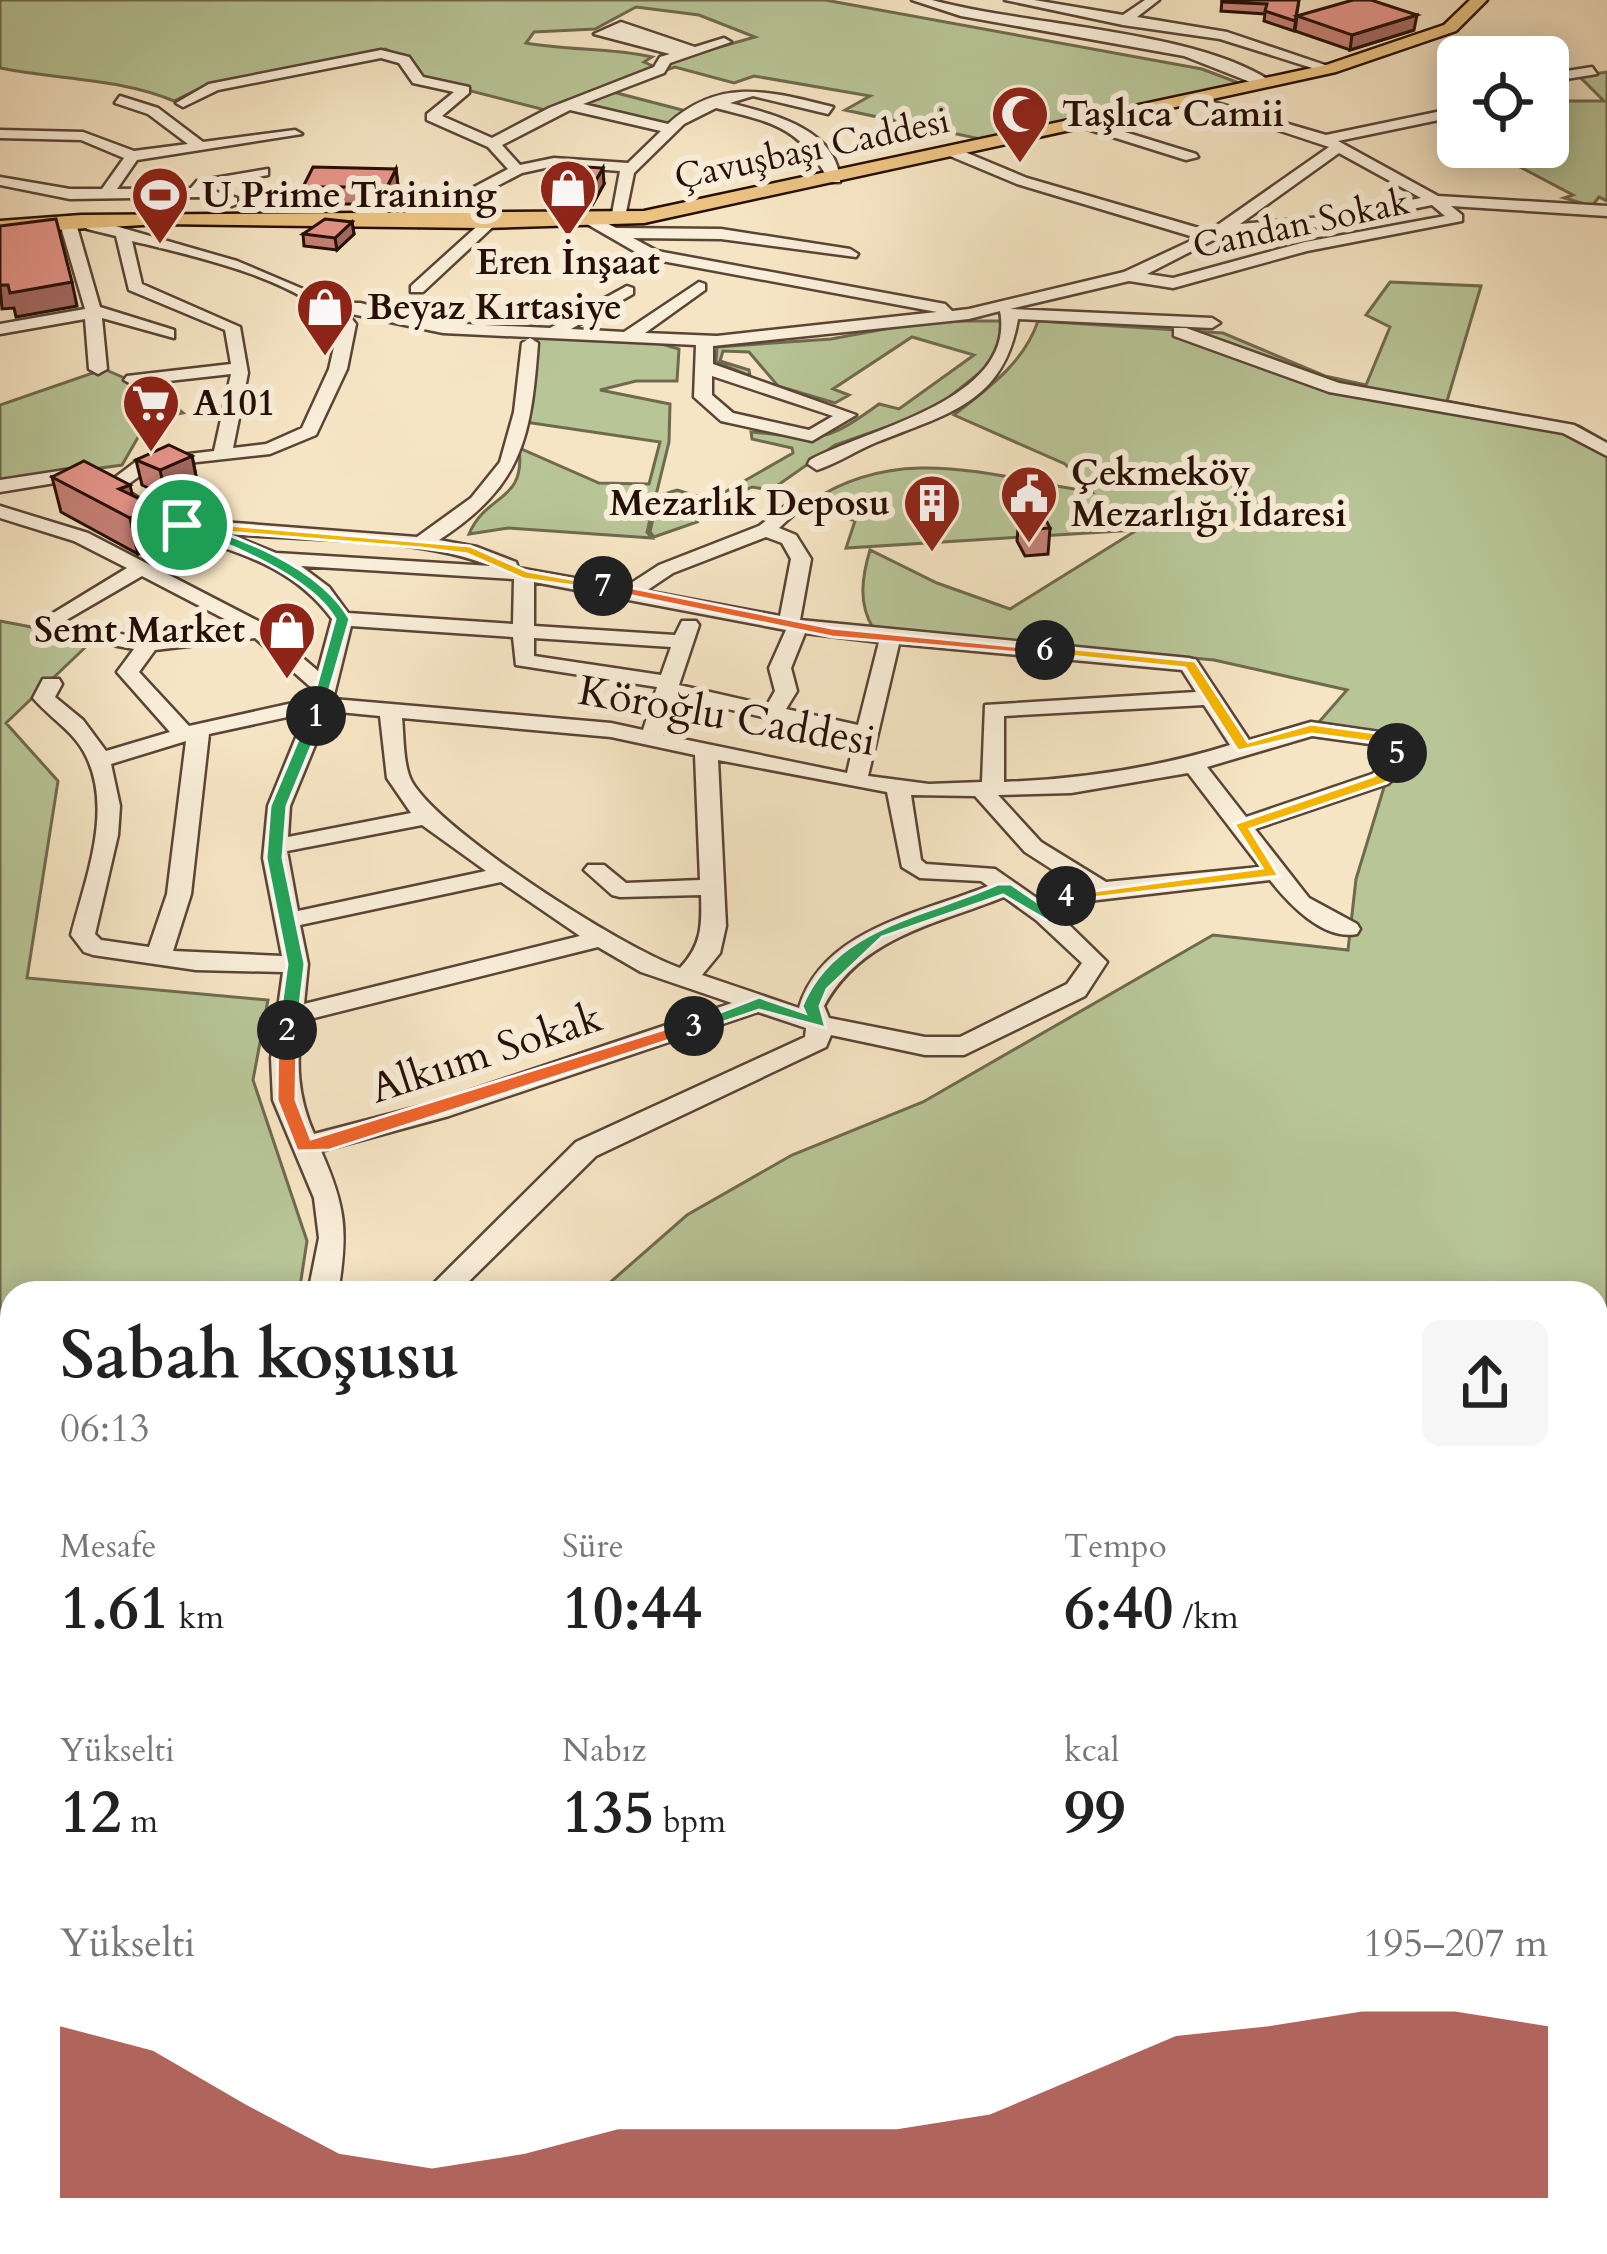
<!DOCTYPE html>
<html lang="tr">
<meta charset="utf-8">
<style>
:root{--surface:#fff;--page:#f6f6f6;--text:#222;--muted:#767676;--accent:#8f2418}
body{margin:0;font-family:Cardo,serif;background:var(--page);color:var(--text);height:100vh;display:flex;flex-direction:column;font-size:45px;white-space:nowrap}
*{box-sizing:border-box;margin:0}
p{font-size:39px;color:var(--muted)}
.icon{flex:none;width:66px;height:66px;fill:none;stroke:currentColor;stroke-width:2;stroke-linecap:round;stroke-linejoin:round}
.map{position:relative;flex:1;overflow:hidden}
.sheet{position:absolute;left:0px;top:1281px;width:1608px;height:975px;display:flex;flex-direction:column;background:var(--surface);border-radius:36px 36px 0 0;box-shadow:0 6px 30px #0003}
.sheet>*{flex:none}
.fabs{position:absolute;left:1437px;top:36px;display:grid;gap:24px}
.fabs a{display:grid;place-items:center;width:132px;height:132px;border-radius:18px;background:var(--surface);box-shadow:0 6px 30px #0003;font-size:60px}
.pin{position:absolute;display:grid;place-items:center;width:102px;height:102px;color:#fff;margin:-51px;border:6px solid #fff;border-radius:50%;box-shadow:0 3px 12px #0007}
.km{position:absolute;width:60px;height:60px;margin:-30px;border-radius:50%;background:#222;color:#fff;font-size:33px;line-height:60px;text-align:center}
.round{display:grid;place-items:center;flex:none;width:126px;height:126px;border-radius:18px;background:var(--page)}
.overview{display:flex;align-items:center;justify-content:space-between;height:204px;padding:0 60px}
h1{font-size:66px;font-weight:700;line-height:90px}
.figures{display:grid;grid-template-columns:repeat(3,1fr);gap:18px;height:204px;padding:12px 60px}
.figures div{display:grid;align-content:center}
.figures b{font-size:60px;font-weight:700}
.figures small{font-size:33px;font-weight:400}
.figures p{font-size:33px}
.chart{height:336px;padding:24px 60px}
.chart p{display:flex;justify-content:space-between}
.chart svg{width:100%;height:216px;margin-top:12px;fill:var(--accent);opacity:.7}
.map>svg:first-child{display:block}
.green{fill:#b8c597;stroke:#6f6a4e;stroke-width:3;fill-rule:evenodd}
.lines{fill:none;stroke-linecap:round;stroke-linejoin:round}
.minor-casing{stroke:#5a4436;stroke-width:5}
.major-casing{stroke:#260f06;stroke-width:5}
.minor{fill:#f9eed9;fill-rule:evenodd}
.major{fill:#ebc282;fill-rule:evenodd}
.wall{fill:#c78178;stroke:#260f06;stroke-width:3}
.shaded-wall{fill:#a26962;stroke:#260f06;stroke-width:3}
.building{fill:#e7968c;stroke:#260f06;stroke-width:3}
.split-1{fill:#22a559;stroke:#fff;stroke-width:3}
.split-2{fill:#22a559;stroke:#fff;stroke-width:3}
.split-3{fill:#f0652b;stroke:#fff;stroke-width:3}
.split-4{fill:#22a559;stroke:#fff;stroke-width:3}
.split-5{fill:#f5b400;stroke:#fff;stroke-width:3}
.split-6{fill:#f5b400;stroke:#fff;stroke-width:3}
.split-7{fill:#f0652b;stroke:#fff;stroke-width:3}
.split-8{fill:#f5b400;stroke:#fff;stroke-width:3}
.labels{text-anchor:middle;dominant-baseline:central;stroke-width:12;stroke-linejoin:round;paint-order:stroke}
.far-poi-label{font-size:36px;font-weight:bold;fill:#260f06;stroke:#f9eed9;text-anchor:start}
.far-street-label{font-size:36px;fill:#260f06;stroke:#f9eed9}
.street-label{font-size:42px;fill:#260f06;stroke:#f9eed9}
</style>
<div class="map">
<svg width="1607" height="2254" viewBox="0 0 1607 2254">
<rect width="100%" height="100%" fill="#f6e5c4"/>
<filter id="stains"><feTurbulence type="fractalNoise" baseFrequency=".00167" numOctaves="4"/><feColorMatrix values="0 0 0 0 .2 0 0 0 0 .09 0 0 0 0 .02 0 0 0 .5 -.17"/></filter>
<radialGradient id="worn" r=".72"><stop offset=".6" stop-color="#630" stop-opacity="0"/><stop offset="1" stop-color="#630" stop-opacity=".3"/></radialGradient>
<path class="green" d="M0 0H825L1202 69 1239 83 994 142 845 110 870 96 754 76 734 83 675 67 545 110 420 78 406 59 385 49 209 84 174 101C119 78 59 80 0 68ZM636 7 699 15 755 37 653 66 644 62 652 57C609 47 570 51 526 43L534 32 595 29Z
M1607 72V201L1599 197 1592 206 1564 198 1573 195 1503 158 1513 155 1504 147H1548V101H1604L1579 76Z
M613 92 686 111 669 125 581 104Z
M1390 282 1481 286 1447 401 1579 426 1607 442V1409L1596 1407V1293H598L687 1215 792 1155 923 1102 1213 935 1348 950 1356 879 1399 738 1319 722 1347 690 1214 660 873 628C858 603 862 577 870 550L937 583 1010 609 1137 530 846 548 855 521 809 503C900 441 991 477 1092 492L1065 464 954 415C988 388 1024 363 1038 321L1223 333 1325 376 1366 385 1390 327 1366 315Z
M928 321H1006L998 358 932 411 835 445 771 490 752 487 692 515 697 522 654 537 650 532 658 496 677 490 711 500 793 453 792 448 752 439 751 432C819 438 820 447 879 404L899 409 974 355 912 337 833 389 849 395 835 403 778 386 749 352 723 351 720 361 749 370 750 376 716 362 717 347 831 339Z
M537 333 630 335 679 349 677 381H636L600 390 670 404 669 442 647 532 652 538 508 528 469 534C487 492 526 503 519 448L599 483 649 484 660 442 525 422 530 356Z
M104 369 161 394 183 413 148 420 122 465 0 482V405Z
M0 621 94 639 6 723 58 781 27 978 268 1000 253 1080 307 1241 299 1293H12V1510L0 1530Z
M12 1660V1824L0 1838V1663Z
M0 1980 12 1992V2244H218L248 2254H0Z
M261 2244H670L700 2254H291Z"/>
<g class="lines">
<defs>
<path id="minor" d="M912 0H932C1026 26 1200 30 1275 84L1263 87 1184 56 961 16Z
M1005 0H1034L1123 15 1145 0H1159L1137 17 1227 32 1337 69 1325 72 1220 39 1123 25Z
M621 22 695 47 724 38 731 42 670 63 664 73 583 104 668 124C721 76 772 92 833 107L828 114 753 96 730 103C772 114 838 129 840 182H830C799 126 774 123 716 108L684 124 634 173 624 222 611 219 620 171 554 166 522 173 419 227 414 225V219L508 169 488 147 427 120V114L454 92 413 83 399 63 381 58 218 90 183 107 176 103 209 84 381 50 409 57 423 77 469 87V93L442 116 492 138 549 108 654 67 660 57 670 54 594 34ZM570 110 661 131 628 163 554 158 520 165 502 145Z
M1592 67 1597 74 1548 82V74Z
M1458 91V116L1338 141 1438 196 1607 206V216L1451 206 1462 215V221L1307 251 1173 288 1129 281 1010 309 1212 318 1220 323 1212 328 1018 319C1004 403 947 414 877 442 857 450 838 463 817 470L808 464 810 460C869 428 1017 400 1000 311L969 319 713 346V364L856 415 812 441 721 421 694 397 696 345 443 333 347 313 356 324 347 369 316 435 270 454 152 467 123 488 145 502 213 529 222 522 417 537 471 498 500 462 514 412 522 343 530 338 538 343C531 438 523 485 439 540L477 547 516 562 518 568 625 587 659 565 759 526 793 500 803 506 779 528 796 535 811 559 800 620 1189 658 1196 660 1249 740 1311 722 1400 735 1409 750 1402 771 1388 784 1255 829 1309 898 1357 924 1360 929 1357 934C1323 941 1288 903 1270 880L1063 904 1058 914 1107 962 1085 996 964 1055H925L831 1035 826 1047 596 1156 457 1293H424L576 1142 805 1037 806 1028 758 1012 449 1116 321 1151C346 1207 348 1232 338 1293H308L319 1238 314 1198 273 1100 271 1058 283 972 196 970 93 955 84 952 71 935C85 879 115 808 84 752 72 730 49 717 33 698L43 679H59L62 684 55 697 83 720 106 751 170 732 117 672 134 649 42 632 32 626 127 568 74 541 0 518V506L88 533 262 623 318 671 332 619C268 533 167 553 101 488L138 460 214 451 231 374 133 385 124 380 127 376 231 364 225 330 129 290 116 236 87 229 84 217 237 261 336 303H360L443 323 550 328 627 286 633 288V294L571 329 624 332 699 282 705 284V290L645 333 717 336 937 312 646 258 587 224V218H597L616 228 721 229 850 249 858 254 856 257 721 239 633 238 657 251 945 304 952 311 969 309 1124 272 1197 238 1017 184 950 156V150H960L1027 178 1209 231 1329 147 1196 103V97L1326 135 1446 110 1444 98ZM1339 153 1421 198 1322 217 1240 224ZM1432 205 1445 216 1305 242 1173 278 1147 274 1225 234 1322 227ZM132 241C194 256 296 278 339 325L329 369 302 428 266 444 233 448 248 373 240 327 142 284ZM712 376 833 416 809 430 733 413 712 395ZM229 534C312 541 414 536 491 566L276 553ZM766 537 782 543 791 559 780 616 646 591 673 573ZM301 566 514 579 513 624 348 613 329 587ZM142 576 240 627 148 639 61 623ZM534 582 786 630 769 668 775 691 767 705 679 685 699 625 696 621H682L675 635 534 626ZM351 626 513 637 516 665 657 687 643 730 611 723 333 699ZM805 633 879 642 858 725 786 709 797 691 791 668ZM255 638 314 690 311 699 189 726 139 672 155 650ZM534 638 671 647 661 675 534 656ZM899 644 1182 670 1196 692 985 705 982 782 929 784 868 776ZM675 697 855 738 847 773 663 735ZM1204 705 1230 745C1156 768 1082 779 1004 782V716ZM329 711 380 716 387 778 411 813 288 837 290 806ZM306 713 268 806 263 858 282 956 173 951 191 894 209 734ZM402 718 611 737 695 755 700 880 626 883 604 865H588L584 870 612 895 620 897 701 895C702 925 702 945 680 968 622 948 442 833 412 782 403 766 404 737 402 718ZM1312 736 1384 746 1387 750 1381 768 1372 774 1246 817 1207 767ZM186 741 167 894 149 947 101 940 95 934 118 835 120 806 111 764ZM718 760 887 792 902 867 920 878 981 881 988 886C922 913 822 929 799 1008L702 975 720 953 726 926ZM1188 773 1260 867 1106 882 1041 842 998 795 1071 793ZM911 795 975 796 1025 852 1078 886 1045 893 1041 901 995 869 926 864 921 860ZM422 825 486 871 298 911 287 851ZM501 882 580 936 304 1004 308 964 300 925ZM1004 897 1036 920 1082 963 1067 984 960 1037H925L829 1018 824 1006C862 936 935 925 1004 897ZM598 947 641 972 732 1003 433 1103 314 1134C297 1095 296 1063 302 1021Z
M120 96 158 108 203 142 295 130 302 134 137 160 117 189 191 188 197 181 268 169V175L203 188 237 198V204L232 206 199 197 70 199 0 185V177L70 189H102L124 158 81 140 0 138V130L83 132 134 151 188 144 148 114 115 103Z
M1089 121 1196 154 1198 157 1186 160 1084 128 1082 125Z
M484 220 497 223 423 292H411V286Z
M69 222 77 227 100 307 174 330V338L102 318 107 369 98 374 89 369 85 319 0 334V324L85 309 61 227Z
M1174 328H1186L1339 383 1574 425 1607 443V456L1563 433 1329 392 1174 336Z
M85 467 94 473 92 477 0 492V480Z"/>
<path id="major" d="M1470 0H1487L1456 31 1336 72 644 223 483 228 161 224 0 233V221L81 215 644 211 1326 65 1444 25Z"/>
</defs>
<use href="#minor" class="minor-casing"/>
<use href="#major" class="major-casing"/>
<use href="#minor" class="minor"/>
<use href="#major" class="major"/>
</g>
<path class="wall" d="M1222 0H1299L1294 31 1264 21 1265 14 1221 11Z
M1297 16 1414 30 1350 50 1295 31Z
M396 169 398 186 389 204H306L303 187Z
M559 183 604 184 594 202 560 200Z
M352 222 354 234 337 250 304 246 303 234Z
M192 456 197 481 166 496 142 485 136 460Z
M52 477 156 507 164 542 138 554 61 512Z
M1019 515 1050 528 1048 554 1025 556 1017 541Z"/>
<path class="shaded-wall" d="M1417 15 1414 30 1350 50 1352 35Z
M603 168 604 184 594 202 593 185Z
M396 169 398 186 389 204 387 187Z
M352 222 354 234 337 250 335 238Z
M72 282 77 306 16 317 14 308 2 309 0 285Z
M192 456 197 481 166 496 160 470Z
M130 485 137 515 156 507 164 542 138 554 130 518 119 489Z"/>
<path class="building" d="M1222 0H1299L1295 21 1265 11 1267 4 1222 2Z
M1353 0H1371L1417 15 1352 35 1297 16Z
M571 166 603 168 593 185 559 183Z
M313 167 396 169 387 187H303Z
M56 219 72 282 10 293 8 285H0V226Z
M325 219 352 222 335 238 303 234Z
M169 445 192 456 160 470 136 460Z
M84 461 130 485 119 489 156 507 130 518 52 477Z
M1042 513 1050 528 1027 530 1019 515Z"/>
<path class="split-1" d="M182 521C239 535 320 567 350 619L321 720 308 716 335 619C311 577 224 540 177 528Z"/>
<path class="split-2" d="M316 712 324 716 287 806 283 858 305 964 297 1030 287 1036 278 1030 287 964 266 858 270 806 308 716Z"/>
<path class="split-3" d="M694 1020 703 1026 701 1030 330 1150 297 1151 277 1100 278 1030 287 1024 297 1030 296 1100 311 1139Z"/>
<path class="split-4" d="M998 884H1011L1042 905 1048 894 1066 890 1074 896 1046 920 1003 895 882 937 827 989 820 1006 826 1028 759 1010 694 1032 685 1026 759 997 805 1013 802 1006C834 926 928 916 998 884Z"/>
<path class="split-5" d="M1397 748 1405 753 1399 771 1386 783 1250 829 1279 876 1066 901 1057 896 1262 868 1234 824 1374 776Z"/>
<path class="split-6" d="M1045 646 1195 661 1248 742 1311 724 1398 736 1405 753 1397 758 1386 744 1312 734 1238 751 1185 668 1040 653Z"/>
<path class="split-7" d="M603 582 832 628 1052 650 1045 655 832 637 598 589Z"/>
<path class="split-8" d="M182 521 470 546 527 571 610 586 603 590 524 579 467 554 421 548 177 528Z"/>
<defs>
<symbol id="mosque-pin" viewBox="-11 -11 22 30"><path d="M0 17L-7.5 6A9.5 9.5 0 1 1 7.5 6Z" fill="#8f2418" stroke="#f9eed9"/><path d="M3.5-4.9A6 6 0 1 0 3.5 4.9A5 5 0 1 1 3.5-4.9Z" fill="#fff"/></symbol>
<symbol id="shop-pin" viewBox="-11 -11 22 30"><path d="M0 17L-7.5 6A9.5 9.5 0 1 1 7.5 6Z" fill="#8f2418" stroke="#f9eed9"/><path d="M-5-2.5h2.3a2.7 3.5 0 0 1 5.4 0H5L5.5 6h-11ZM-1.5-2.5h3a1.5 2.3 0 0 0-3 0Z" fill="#fff"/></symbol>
<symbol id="stadium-pin" viewBox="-11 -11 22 30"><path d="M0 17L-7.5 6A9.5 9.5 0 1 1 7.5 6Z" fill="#8f2418" stroke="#f9eed9"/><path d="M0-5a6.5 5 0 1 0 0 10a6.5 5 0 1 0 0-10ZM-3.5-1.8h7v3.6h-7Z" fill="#fff"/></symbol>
<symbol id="supermarket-pin" viewBox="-11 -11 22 30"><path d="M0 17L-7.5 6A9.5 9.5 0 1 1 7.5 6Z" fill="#8f2418" stroke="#f9eed9"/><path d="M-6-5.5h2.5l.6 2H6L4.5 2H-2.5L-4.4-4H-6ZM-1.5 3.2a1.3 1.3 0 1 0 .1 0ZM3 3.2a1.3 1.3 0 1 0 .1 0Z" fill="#fff"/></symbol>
<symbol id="civic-pin" viewBox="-11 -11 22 30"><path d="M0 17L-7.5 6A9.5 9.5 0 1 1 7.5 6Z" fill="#8f2418" stroke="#f9eed9"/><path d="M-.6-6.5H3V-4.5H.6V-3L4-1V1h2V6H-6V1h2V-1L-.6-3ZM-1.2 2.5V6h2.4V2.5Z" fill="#fff"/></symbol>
<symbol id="building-pin" viewBox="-11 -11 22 30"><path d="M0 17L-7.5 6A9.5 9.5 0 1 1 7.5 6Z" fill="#8f2418" stroke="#f9eed9"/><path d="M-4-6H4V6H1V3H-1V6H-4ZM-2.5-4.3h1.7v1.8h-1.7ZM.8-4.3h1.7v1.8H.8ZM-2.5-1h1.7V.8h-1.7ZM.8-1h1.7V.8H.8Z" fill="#fff"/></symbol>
</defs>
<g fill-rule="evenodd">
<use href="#mosque-pin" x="987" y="81" width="66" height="90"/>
<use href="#shop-pin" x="535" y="155" width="66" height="90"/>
<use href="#stadium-pin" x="127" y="162" width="66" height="90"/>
<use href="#shop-pin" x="292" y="274" width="66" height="90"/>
<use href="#supermarket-pin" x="118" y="370" width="66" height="90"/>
<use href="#civic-pin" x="996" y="461" width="66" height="90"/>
<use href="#building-pin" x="899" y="470" width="66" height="90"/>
<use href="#shop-pin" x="254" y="597" width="66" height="90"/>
</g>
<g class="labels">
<g class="far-poi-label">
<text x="1062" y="114">Taşlıca Camii</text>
<text x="202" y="195">U Prime Training</text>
<text x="568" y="262" text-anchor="middle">Eren İnşaat</text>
<text x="367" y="307">Beyaz Kırtasiye</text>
<text x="193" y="403">A101</text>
<text x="1071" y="473">Çekmeköy<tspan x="1071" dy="41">Mezarlığı İdaresi</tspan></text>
<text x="890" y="503" text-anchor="end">Mezarlık Deposu</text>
<text x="245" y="630" text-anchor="end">Semt Market</text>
</g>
<g class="far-street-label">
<text transform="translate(812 149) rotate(-12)">Çavuşbaşı Caddesi</text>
<text transform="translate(1301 224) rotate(-12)">Candan Sokak</text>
</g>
<g class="street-label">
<text transform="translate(727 716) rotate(10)">Köroğlu Caddesi</text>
<text transform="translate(486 1053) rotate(-18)">Alkıım Sokak</text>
</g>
</g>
<rect width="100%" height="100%" filter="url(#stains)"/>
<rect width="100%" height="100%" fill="url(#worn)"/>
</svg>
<div class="fabs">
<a><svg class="icon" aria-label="locate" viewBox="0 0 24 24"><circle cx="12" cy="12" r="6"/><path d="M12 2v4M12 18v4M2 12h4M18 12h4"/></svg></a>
</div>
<div class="pin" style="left:182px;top:525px;background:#1e9e55"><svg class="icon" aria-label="arrive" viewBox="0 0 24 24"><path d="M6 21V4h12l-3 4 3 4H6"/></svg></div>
<b class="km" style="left:316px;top:716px">1</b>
<b class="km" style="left:287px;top:1030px">2</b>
<b class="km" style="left:694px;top:1026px">3</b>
<b class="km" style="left:1066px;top:896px">4</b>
<b class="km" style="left:1397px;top:753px">5</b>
<b class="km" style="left:1045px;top:650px">6</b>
<b class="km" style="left:603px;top:586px">7</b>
<section class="sheet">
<div class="overview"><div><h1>Sabah koşusu</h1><p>06:13</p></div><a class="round"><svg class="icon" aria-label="share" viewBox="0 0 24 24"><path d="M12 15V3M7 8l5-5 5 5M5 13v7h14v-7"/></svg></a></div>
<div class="figures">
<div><p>Mesafe</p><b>1.61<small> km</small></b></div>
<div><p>Süre</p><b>10:44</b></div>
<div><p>Tempo</p><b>6:40<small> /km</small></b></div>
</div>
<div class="figures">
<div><p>Yükselti</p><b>12<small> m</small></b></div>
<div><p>Nabız</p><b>135<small> bpm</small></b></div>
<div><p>kcal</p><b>99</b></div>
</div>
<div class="chart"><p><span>Yükselti</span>195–207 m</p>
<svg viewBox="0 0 160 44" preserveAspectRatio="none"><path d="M0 44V9L10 14L20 25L30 35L40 38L50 35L60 30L70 30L80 30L90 30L100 27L110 19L120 11L130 9L140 6L150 6L160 9V44z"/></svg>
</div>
</section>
</div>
